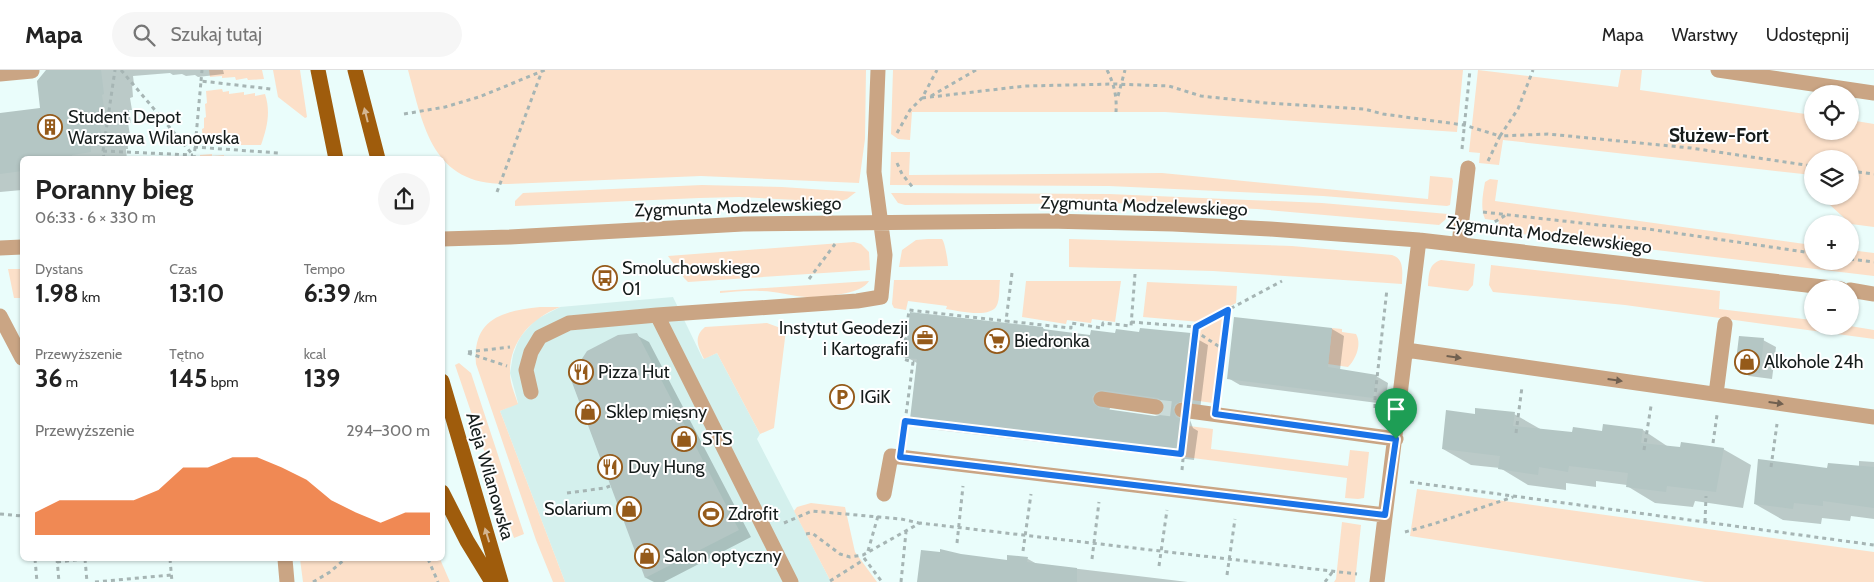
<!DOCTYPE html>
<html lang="pl">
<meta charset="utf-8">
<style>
:root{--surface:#fff;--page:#f6f6f6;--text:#222;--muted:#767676;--line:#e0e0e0;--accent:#ea580c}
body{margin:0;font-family:Cabin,sans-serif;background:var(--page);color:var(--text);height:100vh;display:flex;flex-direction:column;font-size:19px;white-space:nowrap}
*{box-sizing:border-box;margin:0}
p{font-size:16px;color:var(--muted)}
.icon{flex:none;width:28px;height:28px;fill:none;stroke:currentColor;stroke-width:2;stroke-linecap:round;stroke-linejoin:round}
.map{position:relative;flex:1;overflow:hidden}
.side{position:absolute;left:20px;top:86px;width:425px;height:405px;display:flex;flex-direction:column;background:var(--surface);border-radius:8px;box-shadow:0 1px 4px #0004}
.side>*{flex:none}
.controls{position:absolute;left:1804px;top:15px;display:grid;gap:10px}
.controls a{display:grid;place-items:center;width:55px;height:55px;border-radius:50%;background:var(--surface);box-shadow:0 1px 4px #0004;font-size:25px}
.pin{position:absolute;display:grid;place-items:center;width:42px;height:42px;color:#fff;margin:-51px -21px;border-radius:50% 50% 50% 0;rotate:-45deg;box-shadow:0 0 5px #0007}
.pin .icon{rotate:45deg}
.round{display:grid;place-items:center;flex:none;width:52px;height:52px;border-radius:26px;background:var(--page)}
.headline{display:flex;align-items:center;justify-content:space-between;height:85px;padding:0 15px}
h1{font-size:28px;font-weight:800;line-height:38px}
.metrics{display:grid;grid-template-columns:repeat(3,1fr);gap:8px;height:85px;padding:5px 15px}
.metrics div{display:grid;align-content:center}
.metrics b{font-size:25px;font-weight:800}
.metrics small{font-size:14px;font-weight:400}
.metrics p{font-size:14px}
.chart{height:140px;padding:10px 15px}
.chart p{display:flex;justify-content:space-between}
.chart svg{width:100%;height:90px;margin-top:5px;fill:var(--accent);opacity:.7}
header{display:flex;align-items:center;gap:30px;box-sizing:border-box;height:70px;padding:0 25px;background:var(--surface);border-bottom:1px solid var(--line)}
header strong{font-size:24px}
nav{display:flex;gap:28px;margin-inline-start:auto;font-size:18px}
.search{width:350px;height:45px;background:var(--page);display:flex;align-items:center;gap:12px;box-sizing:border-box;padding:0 18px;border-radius:28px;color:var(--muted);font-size:19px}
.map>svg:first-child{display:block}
.built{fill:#d4f0ed}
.green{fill:#fce0c9}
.shadow{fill:#0003;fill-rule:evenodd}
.building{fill:#b4c6c4;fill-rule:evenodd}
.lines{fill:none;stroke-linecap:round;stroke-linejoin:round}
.minor-tunnel{stroke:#cadbd9;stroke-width:15;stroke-dasharray:15 8;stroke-linecap:butt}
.path{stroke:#a6b5b4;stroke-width:3;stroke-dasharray:4 4;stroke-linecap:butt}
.minor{stroke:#caa584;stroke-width:15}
.major{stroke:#9f5c0c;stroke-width:15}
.oneway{fill:#d4b692}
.oneway2{fill:#706050}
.route-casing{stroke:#fff;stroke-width:10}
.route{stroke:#1a73e8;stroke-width:6}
.labels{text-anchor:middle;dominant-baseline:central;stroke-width:4;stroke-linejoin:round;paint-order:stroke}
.poi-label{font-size:18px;fill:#151c1b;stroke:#fff;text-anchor:start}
.street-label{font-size:18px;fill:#151c1b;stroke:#fff}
.neighbourhood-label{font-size:19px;font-weight:bold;fill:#151c1b;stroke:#fff}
</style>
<header>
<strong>Mapa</strong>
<div class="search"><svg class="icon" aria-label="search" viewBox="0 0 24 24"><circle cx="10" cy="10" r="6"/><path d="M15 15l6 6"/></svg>Szukaj tutaj</div>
<nav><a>Mapa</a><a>Warstwy</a><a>Udostępnij</a></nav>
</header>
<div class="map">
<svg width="1874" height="512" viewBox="0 0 1874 512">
<rect width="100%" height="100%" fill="#eafdfb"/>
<path class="built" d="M673 227 703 289 717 283 760 364 757 369 831 512H565L500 341 518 333 510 303 513 285 517 274 521 266 535 250 560 237Z"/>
<path class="green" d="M209 0H262L264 9 248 10 247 8 236 10 235 7 222 8V6L210 7Z
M273 0H300L307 47 305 48 278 27Z
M408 0H866L865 69 859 113 701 106 507 114C433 115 424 59 408 0Z
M893 0H1463L1457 62 1165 42H912L910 70 898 69 891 64Z
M1478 0 1618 17 1621 0H1642L1640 20 1812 45V61H1850V50L1874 54V157L1851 154 1820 126H1850V89H1812V105L1503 70 1499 95 1479 93 1480 83 1469 82Z
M222 19 223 22 229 21V24L244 22V25L255 23V26L265 24C271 42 267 58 261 75H241L240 73 229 74 228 72 216 73 215 71 203 72 202 59 204 58V48L206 47 205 34 207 33 206 21Z
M891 82H910L909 105 1162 103 1428 129 1430 106 1452 108 1453 111 1450 135 1447 136 1323 126 1109 116 890 115Z
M212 84V86L224 85V87L236 86 237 89 253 87 252 89H200V85Z
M1490 109 1498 110 1495 131 1812 175V191H1850V180L1874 183V206L1497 161 1499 151 1485 149C1480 138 1483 123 1485 112Z
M702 115 782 117 856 122 847 129 837 132 739 127 699 128 515 136V131L523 123Z
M891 123 1109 124 1322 133 1448 144 1445 150 1439 155 1257 139 1110 133 905 135 898 133Z
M928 169H942C945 172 948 192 948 196L899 197 902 180 916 170Z
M1069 169 1292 176 1392 185C1405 189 1402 203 1402 214L1213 201 1069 197Z
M854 172 861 174 869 182 870 200 688 212 684 208 668 186Z
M1441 190 1475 194 1473 215 1468 221 1428 216C1429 205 1428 194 1441 190Z
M1491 195 1720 221 1719 239 1812 250V256H1850L1874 260V269L1625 235 1493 222 1489 215Z
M8 199H22V228H14Z
M894 210H1000C999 217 1000 229 997 235 991 249 959 241 946 239L947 236 908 231 906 240 894 238 892 234Z
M869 211C861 225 822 227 806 227 791 226 775 221 760 221 747 220 733 222 720 223V221Z
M1026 211H1121L1115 252 1092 249 1091 253 1067 250 1066 254 1022 247Z
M1147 212 1237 216 1236 233 1200 252 1143 247Z
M540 237H560C532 248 509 271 510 304 510 314 515 324 518 334L500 341 565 512H553L536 470 476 294C472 249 502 241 540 237Z
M1223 246 1213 333 1192 330 1200 258Z
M767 253 786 260 774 358 760 364 717 283 704 289C698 277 693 267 705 257Z
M1332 258 1342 259V262L1356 264C1362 274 1356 289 1348 297L1328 294Z
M459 293 471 303 524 464 514 468 455 295Z
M1189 356 1213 359 1211 379 1348 396 1350 380 1369 382 1364 428 1358 429 1345 428 1347 408 1185 387Z
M1417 419 1874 482V512H1705L1410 466Z
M811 433 845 437 855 482 877 512H831L794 441 797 437Z
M1342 452 1361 455 1355 512H1334L1336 509Z
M300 489H440L450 512H303Z"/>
<path class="shadow" d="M48 0H223L224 4 198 7 195 5 186 6 182 4 173 5 170 3 133 6 134 14H132L133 27 130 28 132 40H129L131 53H128L130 65 127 66 128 79H126L127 89H22V120L0 122V44L42 39Z
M1235 248 1332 259 1344 266 1340 300 1376 306 1388 313 1385 334 1240 315 1228 308Z
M1043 258 1047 261 1092 266 1140 263 1190 265 1208 275 1200 340 1192 344 1190 350 1193 358 1198 361 1194 390 929 359 911 348 917 293 906 287ZM1120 329 1166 336V339L1161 347 1155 348 1109 341 1112 333Z
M636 265 649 272 751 467 664 512H654L646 508 571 308Z
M1763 270 1776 277 1772 309 1749 306 1737 299Z
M1514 344 1542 360 1573 364 1643 360 1670 378 1723 379 1751 395 1743 438 1695 431 1693 437 1655 433 1627 416V415L1596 411V417L1566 413V420L1528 415 1500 398 1471 395 1443 379 1476 346Z
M1859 391 1874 392V449L1851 446 1850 451 1822 448 1821 454 1783 450 1755 434 1828 399 1859 397Z
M960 485 1008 491 1028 489 1037 494 1188 512H919Z"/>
<path class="building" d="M46 0H101L104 24 102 25 104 37H100L102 49 99 50 101 63H98L100 75 91 76V82L72 85 73 89H22V101L0 104V43L40 38 37 11Z
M910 242 1043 257V259L1090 265 1091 260 1115 263 1116 259 1139 262 1140 258 1191 263 1183 331 1175 334 1173 339 1176 347 1181 349 1177 381 910 349 917 289 905 288ZM1102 320 1158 328 1164 333 1165 339 1160 345 1155 346 1099 338 1093 333 1092 327 1097 321Z
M1234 247 1332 258 1328 297 1377 305 1373 328 1227 309Z
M637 263 739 460 645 508 570 307 587 281 618 265Z
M1739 266 1764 268 1760 303 1735 299Z
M1475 338 1515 342 1513 356 1572 362 1573 357 1602 361 1603 354 1643 359 1641 373 1680 377 1681 372 1724 378 1716 422 1667 416 1666 422 1626 417 1628 403 1569 396 1568 402 1539 397 1538 405 1498 399 1500 386 1442 379 1446 340 1475 344Z
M1758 389 1827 398 1828 393 1874 397V438L1823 431V436L1794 433 1793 439 1754 434Z
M940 479 961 484 1007 490V485L1028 487 1027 492 1077 498V512H917L921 480 940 482Z"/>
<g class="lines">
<path class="minor-tunnel" d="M1156 337 1182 340"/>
<path class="path" d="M121 0 193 85
M1107 0C1114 14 1117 26 1116 42
M201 11 202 0
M931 26 976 0
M1118 26 1125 0
M922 28 1025 16 1114 14 1169 16 1201 26 1266 33 1364 39 1383 44 1464 55 1500 66 1518 39 1533 0
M404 44 445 37 479 27 545 0
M897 63 910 40 922 28 937 0
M194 77 279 83
M1462 79 1470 0
M103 81 193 85
M104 89 103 81 115 0
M194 89 201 11 271 19
M1488 91 1500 66 1548 64 1691 78 1812 96
M897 93 902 104 914 119
M1850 101 1874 104
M497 122 542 1
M1483 142 1599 155 1648 159 1812 183
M1488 156 1506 145
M1850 189 1874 192
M1012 203 1006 251 1071 258V253L1102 258 1103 253 1131 256 1135 204
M809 209 835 174
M1131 252 1196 257
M1195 261 1223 279
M468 282 510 277
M468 283 507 296
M1188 321 1196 257 1282 211
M1218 324 1228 241
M1375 338V326L1387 219
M905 351 1181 383
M1516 363 1522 317
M903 367 913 292 903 289 909 240 1006 251
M1713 373 1717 345
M1644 380 1651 336
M1771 397 1777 354
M1182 400 1183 389 1181 385 1184 362
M1410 412 1874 475
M567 423 605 418 610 416
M0 444 22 446
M1705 452 1706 426
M784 453 812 441 901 449 919 453
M1405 462 1433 454 1513 427
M806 464 812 463 840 484 850 487 863 485 920 453 1357 504
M957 473 963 416
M868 481 878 446
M1023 481 1031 424
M864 488 882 512
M35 489 37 512
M57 489 59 512
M85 489 87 512
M170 489 172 512
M428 489 438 512
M1092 489 1099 432
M57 492 85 489
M1159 496 1167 440
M1227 505 1235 449
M830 511 865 489
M95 512 171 505
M313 512 330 502 345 489
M901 512 906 462
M1325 512 1333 501"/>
<path class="minor" d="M1718 0 1874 23
M0 4 32 1
M442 169 510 167 743 154 1048 151 1173 154 1270 159 1419 170 1841 219
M1459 174 1468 98
M0 178 22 177
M1850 220 1874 224
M657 245 857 231 881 227 885 185 874 102 878 0
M0 246 22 288
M1406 280 1874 347
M531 322 526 300 531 282 540 267 569 253 657 245 791 512
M1716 324 1725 254
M1101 329 1156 337
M1182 340 1396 369
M884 424 891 386 1385 445
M285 489 287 512
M1377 512 1419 170"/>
<path class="major" d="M318 0 336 89
M355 0 378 89
M442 311 501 512
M442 422 467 471 492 512"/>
</g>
<defs><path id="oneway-solid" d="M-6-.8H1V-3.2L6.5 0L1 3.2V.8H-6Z" transform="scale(1.25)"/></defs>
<g class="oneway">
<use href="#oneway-solid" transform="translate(366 45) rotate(-104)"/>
<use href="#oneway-solid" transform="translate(487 465) rotate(-107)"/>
</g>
<g class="oneway2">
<use href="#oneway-solid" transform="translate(1454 287) rotate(8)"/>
<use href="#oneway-solid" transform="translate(1615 310) rotate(8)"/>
<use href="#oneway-solid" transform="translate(1776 333) rotate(8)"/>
</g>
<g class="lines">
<defs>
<path id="route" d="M1228 240 1215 344 1396 369 1385 445 900 387 905 351 1181 384 1196 257Z"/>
</defs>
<use href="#route" class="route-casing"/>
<use href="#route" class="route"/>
</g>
<defs>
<symbol id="building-ring" viewBox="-11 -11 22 22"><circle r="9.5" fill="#fff" stroke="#955a1a" stroke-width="1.5"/><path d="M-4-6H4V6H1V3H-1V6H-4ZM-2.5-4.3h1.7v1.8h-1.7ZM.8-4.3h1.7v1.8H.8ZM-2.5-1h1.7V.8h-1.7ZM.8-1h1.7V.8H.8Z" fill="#955a1a"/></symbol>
<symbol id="bus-ring" viewBox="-11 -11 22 22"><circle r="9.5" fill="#fff" stroke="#955a1a" stroke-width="1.5"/><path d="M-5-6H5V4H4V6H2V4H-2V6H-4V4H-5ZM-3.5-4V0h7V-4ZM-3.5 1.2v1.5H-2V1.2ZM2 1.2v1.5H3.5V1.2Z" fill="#955a1a"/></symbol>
<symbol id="office-ring" viewBox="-11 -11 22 22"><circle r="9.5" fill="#fff" stroke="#955a1a" stroke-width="1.5"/><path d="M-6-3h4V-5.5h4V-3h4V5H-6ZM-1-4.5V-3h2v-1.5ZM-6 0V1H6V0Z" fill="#955a1a"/></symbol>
<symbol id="supermarket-ring" viewBox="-11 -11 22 22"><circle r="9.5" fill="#fff" stroke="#955a1a" stroke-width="1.5"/><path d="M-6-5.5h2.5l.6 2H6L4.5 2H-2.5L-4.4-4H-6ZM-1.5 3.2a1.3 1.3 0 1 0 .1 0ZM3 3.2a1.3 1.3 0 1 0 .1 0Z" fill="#955a1a"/></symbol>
<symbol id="shop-ring" viewBox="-11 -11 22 22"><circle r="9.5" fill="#fff" stroke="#955a1a" stroke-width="1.5"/><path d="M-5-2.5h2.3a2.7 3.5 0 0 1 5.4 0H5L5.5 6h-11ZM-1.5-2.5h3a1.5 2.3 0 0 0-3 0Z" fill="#955a1a"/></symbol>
<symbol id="restaurant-ring" viewBox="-11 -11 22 22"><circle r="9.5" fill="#fff" stroke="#955a1a" stroke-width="1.5"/><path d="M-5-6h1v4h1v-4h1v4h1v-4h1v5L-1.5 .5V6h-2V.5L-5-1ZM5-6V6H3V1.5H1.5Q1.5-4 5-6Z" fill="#955a1a"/></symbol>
<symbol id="parking-ring" viewBox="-11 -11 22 22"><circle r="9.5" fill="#fff" stroke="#955a1a" stroke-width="1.5"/><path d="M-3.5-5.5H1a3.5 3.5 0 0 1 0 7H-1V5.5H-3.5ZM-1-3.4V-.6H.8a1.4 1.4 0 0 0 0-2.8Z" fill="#955a1a"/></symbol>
<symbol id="stadium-ring" viewBox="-11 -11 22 22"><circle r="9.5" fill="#fff" stroke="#955a1a" stroke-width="1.5"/><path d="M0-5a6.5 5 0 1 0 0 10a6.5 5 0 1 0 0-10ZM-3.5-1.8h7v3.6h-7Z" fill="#955a1a"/></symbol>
</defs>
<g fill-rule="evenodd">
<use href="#building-ring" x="36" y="43" width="28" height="28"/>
<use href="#bus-ring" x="591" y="194" width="28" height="28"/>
<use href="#office-ring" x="911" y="254" width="28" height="28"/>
<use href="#supermarket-ring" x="983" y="257" width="28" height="28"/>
<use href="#shop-ring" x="1733" y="278" width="28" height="28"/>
<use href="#restaurant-ring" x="567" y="288" width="28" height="28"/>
<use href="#parking-ring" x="828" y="313" width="28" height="28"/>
<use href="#shop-ring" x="574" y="328" width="28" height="28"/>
<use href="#shop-ring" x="670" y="355" width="28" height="28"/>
<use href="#restaurant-ring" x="596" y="383" width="28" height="28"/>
<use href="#shop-ring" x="615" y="425" width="28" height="28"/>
<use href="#stadium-ring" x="697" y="430" width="28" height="28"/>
<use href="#shop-ring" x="633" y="472" width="28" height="28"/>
</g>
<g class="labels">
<g class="poi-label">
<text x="68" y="47">Student Depot<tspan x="68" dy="21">Warszawa Wilanowska</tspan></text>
<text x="622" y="198">Smoluchowskiego<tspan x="622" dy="21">01</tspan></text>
<text x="908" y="258" text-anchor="end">Instytut Geodezji<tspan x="908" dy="21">i Kartografii</tspan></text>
<text x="1014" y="271">Biedronka</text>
<text x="1764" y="292">Alkohole 24h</text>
<text x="598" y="302">Pizza Hut</text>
<text x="860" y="327">IGiK</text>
<text x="606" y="342">Sklep mięsny</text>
<text x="702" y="369">STS</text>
<text x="628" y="397">Duy Hung</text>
<text x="612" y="439" text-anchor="end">Solarium</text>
<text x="728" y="444">Zdrofit</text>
<text x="664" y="486">Salon optyczny</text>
</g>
<g class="street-label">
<text transform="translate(1144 136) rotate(2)">Zygmunta Modzelewskiego</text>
<text transform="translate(738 137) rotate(-2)">Zygmunta Modzelewskiego</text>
<text transform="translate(1549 165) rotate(7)">Zygmunta Modzelewskiego</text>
<text transform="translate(490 406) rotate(74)">Aleja Wilanowska</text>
</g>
<g class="neighbourhood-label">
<text x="1719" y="65">Służew-Fort</text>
</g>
</g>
</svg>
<div class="controls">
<a><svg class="icon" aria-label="locate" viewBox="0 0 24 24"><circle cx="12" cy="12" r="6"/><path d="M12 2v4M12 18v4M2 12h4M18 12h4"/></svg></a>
<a><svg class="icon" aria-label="layers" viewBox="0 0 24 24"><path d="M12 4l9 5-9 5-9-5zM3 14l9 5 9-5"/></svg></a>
<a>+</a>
<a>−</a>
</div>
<div class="pin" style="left:1396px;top:369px;background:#1e9e55"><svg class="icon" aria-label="arrive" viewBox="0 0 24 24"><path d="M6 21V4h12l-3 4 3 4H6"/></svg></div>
<section class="side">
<div class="headline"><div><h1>Poranny bieg</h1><p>06:33 · 6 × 330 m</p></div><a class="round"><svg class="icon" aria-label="share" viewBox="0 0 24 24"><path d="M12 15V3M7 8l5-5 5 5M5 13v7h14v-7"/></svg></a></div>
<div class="metrics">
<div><p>Dystans</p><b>1.98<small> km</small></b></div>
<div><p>Czas</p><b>13:10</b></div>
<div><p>Tempo</p><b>6:39<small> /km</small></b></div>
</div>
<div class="metrics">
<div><p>Przewyższenie</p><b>36<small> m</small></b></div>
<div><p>Tętno</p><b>145<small> bpm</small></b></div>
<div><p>kcal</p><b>139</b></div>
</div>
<div class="chart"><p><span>Przewyższenie</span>294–300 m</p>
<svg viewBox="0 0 160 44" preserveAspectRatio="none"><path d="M0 44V33L10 27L20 27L30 27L40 27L50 22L60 11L70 11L80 6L90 6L100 11L110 17L120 27L130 33L140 38L150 33L160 33V44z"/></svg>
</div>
</section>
</div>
